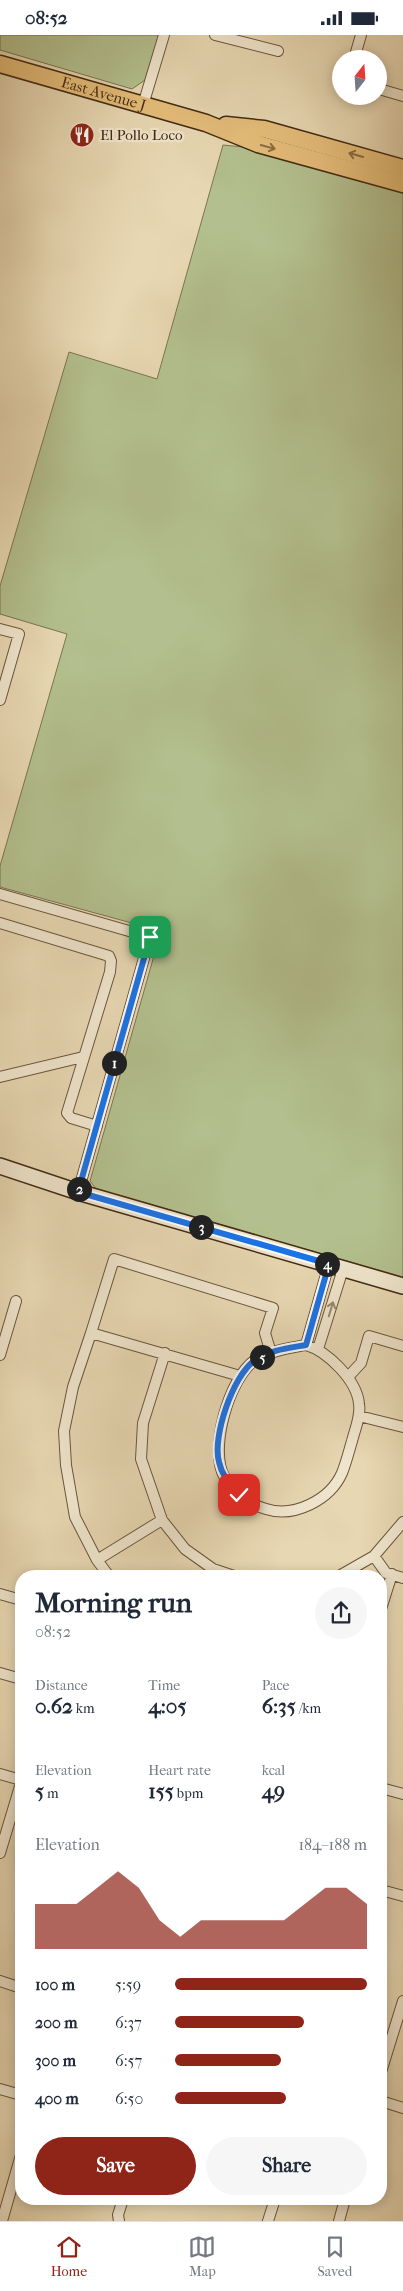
<!DOCTYPE html>
<meta charset="utf-8">
<style>
:root{--surface:#fff;--page:#f6f6f7;--text:#1f2937;--muted:#747a83;--line:#e0e1e3;--accent:#8f2418}
body{margin:0;font-family:"IM FELL French Canon",serif;background:var(--page);color:var(--text);height:100vh;display:flex;flex-direction:column;font-size:19px;white-space:nowrap}
*{box-sizing:border-box;margin:0}
p{font-size:16px;color:var(--muted)}
.icon{flex:none;width:28px;height:28px;fill:none;stroke:currentColor;stroke-width:2;stroke-linecap:round;stroke-linejoin:round}
.map{position:relative;flex:1;overflow:hidden}
.drawer{position:absolute;left:15px;top:1535px;width:372px;height:635px;display:flex;flex-direction:column;background:var(--surface);border-radius:20px;box-shadow:0 2px 12px #0003}
.drawer>*{flex:none}
.needle{width:32px;rotate:17deg}
.fabs{position:absolute;left:332px;top:15px;display:grid;gap:10px}
.fabs a{display:grid;place-items:center;width:55px;height:55px;border-radius:50%;background:var(--surface);box-shadow:0 2px 12px #0003;font-size:25px}
.pin{position:absolute;display:grid;place-items:center;width:42px;height:42px;color:#fff;margin:-21px;border-radius:10px;box-shadow:0 2px 8px #0006}
.km{position:absolute;width:25px;height:25px;margin:-12px;border-radius:50%;background:#222;color:#fff;font-size:14px;line-height:25px;text-align:center}
.round{display:grid;place-items:center;flex:none;width:52px;height:52px;border-radius:26px;background:var(--page)}
.head{display:flex;align-items:center;justify-content:space-between;height:85px;padding:0 20px}
h1{font-size:28px;font-weight:700;line-height:38px}
.metrics{display:grid;grid-template-columns:repeat(3,1fr);gap:8px;height:85px;padding:5px 20px}
.metrics div{display:grid;align-content:center}
.metrics b{font-size:21px;font-weight:700}
.metrics small{font-size:14px;font-weight:400}
.metrics p{font-size:14px}
.chart{height:140px;padding:10px 20px}
.chart p{display:flex;justify-content:space-between}
.chart svg{width:100%;height:90px;margin-top:5px;fill:var(--accent);opacity:.7}
.button{display:flex;gap:10px;margin-top:auto;padding:10px 20px}
.button a{flex:1;height:58px;border-radius:30px;background:var(--accent);color:#fff;font-size:20px;font-weight:700;line-height:58px;text-align:center}
.button a+a{background:var(--page);color:var(--text)}
ul{padding:0 20px;list-style:none;font-size:16px}
li{display:grid;grid-template-columns:80px 60px 1fr;align-items:center;height:38px}
li i{height:12px;border-radius:6px;background:var(--accent)}
.status{display:flex;justify-content:space-between;align-items:center;height:35px;padding:0 25px;background:var(--surface);direction:ltr}
.status svg{height:14px;fill:currentColor}
.tabs{display:flex;justify-content:space-around;align-items:center;height:70px;border-top:1px solid var(--line);background:var(--surface);font-size:14px;color:var(--muted)}
.tabs a{display:grid;justify-items:center;gap:2px}
.tabs .on{color:var(--accent)}
.map>svg:first-child{display:block}
.green{fill:#b3bf8e;stroke:#7a7550}
.lines{fill:none;stroke-linecap:round;stroke-linejoin:round}
.street-casing{stroke:#6b563b;stroke-width:12}
.secondary-casing{stroke:#422b13;stroke-width:18}
.primary-casing{stroke:#422b13;stroke-width:19}
.street{stroke:#efe5cd;stroke-width:10}
.secondary{stroke:#efe5cd;stroke-width:15}
.primary{stroke:#e4bc79;stroke-width:16}
.oneway{stroke:#8b6c41}
.oneway2{stroke:#988870}
.route-casing{stroke:#fff;stroke-width:10}
.route{stroke:#1a73e8;stroke-width:6}
.labels{text-anchor:middle;dominant-baseline:central;stroke-width:4.5;stroke-linejoin:round;paint-order:stroke}
.street-label{font-size:15px;fill:#422b13;stroke:#efe5cd}
.poi-label{font-size:15px;fill:#422b13;stroke:#efe5cd;text-anchor:start}
</style>
<div class="status"><b>08:52</b><svg viewBox="0 0 49 12"><path d="M0 12V9h3v3zM5 12V6h3v6zM10 12V3h3v9zM15 12V0h3v12zM26 1h20v11H26zM47 4h2v5h-2z"/></svg></div>
<div class="map">
<svg width="403" height="2186" viewBox="0 0 403 2186">
<rect width="100%" height="100%" fill="#e7d7b2"/>
<filter id="stains"><feTurbulence type="fractalNoise" baseFrequency=".004" numOctaves="4"/><feColorMatrix values="0 0 0 0 .2 0 0 0 0 .09 0 0 0 0 .02 0 0 0 .5 -.17"/></filter>
<radialGradient id="worn" r=".72"><stop offset=".6" stop-color="#630" stop-opacity="0"/><stop offset="1" stop-color="#630" stop-opacity=".3"/></radialGradient>
<path class="green" d="M0 0H159L145 45 132 54 0 15Z
M223 110 264 114 403 154V1242L96 1154 90 1146 161 896 0 852V831L67 599 0 579V551L69 317 157 344Z"/>
<g class="lines">
<defs>
<path id="street" d="M215 0 278 16
M354 24 361 0
M379 54 403 61
M143 70 164 0
M0 594 19 599 0 665
M0 859 150 902 78 1157
M0 888 109 921 111 926 110 937 67 1078 71 1083 97 1091
M0 1042 83 1022
M91 1298 73 1352 64 1396 66 1430 75 1482 97 1525
M306 1310C327 1316 357 1345 359 1369 361 1381 355 1394 352 1406 349 1416 346 1428 342 1438 330 1465 294 1483 266 1474 249 1469 234 1459 225 1443 208 1416 229 1343 255 1325 270 1316 289 1313 306 1310Z
M306 1310 329 1229
M318 1314 343 1234
M165 1318 143 1388 141 1424 162 1485 185 1514 213 1534 234 1541
M0 1320 16 1266
M240 1341 91 1298 114 1224 273 1273 265 1298 271 1318
M348 1342 361 1328 369 1301 403 1311
M359 1381 403 1392
M374 1521 386 1538 403 1543
M109 1541 97 1525 162 1485
M339 1541 374 1521 403 1487
M0 1559 21 1565
M381 1574 392 1539
M0 1638 21 1644
M0 1739 21 1745
M381 1753 403 1759
M0 1818 21 1748
M381 1855 403 1861
M0 1946 21 1953
M381 2037 403 1966
M0 2054 21 2060
M381 2066 403 2073
M2 2186 21 2120
M119 2186 118 2180 123 2164
M268 2186 275 2164
M339 2186 345 2164"/>
<path id="secondary" d="M0 1131 78 1157 403 1251"/>
<g id="primary">
<path id="s1" d="M0 29 206 88 258 109 403 149"/>
<path d="M226 90 264 94 403 133"/>
</g>
</defs>
<use href="#street" class="street-casing"/>
<use href="#secondary" class="secondary-casing"/>
<use href="#primary" class="primary-casing"/>
<use href="#street" class="street"/>
<use href="#secondary" class="secondary"/>
<use href="#primary" class="primary"/>
</g>
<defs><path id="oneway-shaft" d="M-6 0H5M1.5-3L5.5 0L1.5 3" fill="none" stroke-width="1.6" stroke-linecap="round" stroke-linejoin="round" transform="scale(1.25)"/></defs>
<g class="oneway">
<use href="#oneway-shaft" transform="translate(268 112) rotate(15)"/>
<use href="#oneway-shaft" transform="translate(356 120) rotate(-164)"/>
</g>
<use class="oneway2" href="#oneway-shaft" transform="translate(331 1274) rotate(-73)"/>
<g class="lines">
<defs>
<path id="route" d="M150 902 78 1157 329 1229 306 1310C289 1313 269 1315 254 1326 233 1341 212 1402 219 1427 222 1441 230 1449 239 1460"/>
</defs>
<use href="#route" class="route-casing"/>
<use href="#route" class="route"/>
</g>
<defs>
<symbol id="restaurant-disc" viewBox="-11 -11 22 22"><circle r="9.5" fill="#8f2418" stroke="#efe5cd"/><path d="M-5-6h1v4h1v-4h1v4h1v-4h1v5L-1.5 .5V6h-2V.5L-5-1ZM5-6V6H3V1.5H1.5Q1.5-4 5-6Z" fill="#fff"/></symbol>
</defs>
<g fill-rule="evenodd">
<use href="#restaurant-disc" x="68" y="86" width="28" height="28"/>
</g>
<g class="labels">
<g class="street-label">
<text stroke="none"><textPath href="#s1" startOffset="108">East Avenue J</textPath></text>
</g>
<g class="poi-label">
<text x="100" y="100">El Pollo Loco</text>
</g>
</g>
<rect width="100%" height="100%" filter="url(#stains)"/>
<rect width="100%" height="100%" fill="url(#worn)"/>
</svg>
<div class="fabs">
<a><svg class="needle" viewBox="-14 -14 28 28"><path d="M0-13l5 13h-10z" fill="#e53935"/><path d="M0 13l5-13h-10z" fill="#747a83"/></svg></a>
</div>
<div class="pin" style="left:150px;top:902px;background:#1e9e55"><svg class="icon" aria-label="arrive" viewBox="0 0 24 24"><path d="M6 21V4h12l-3 4 3 4H6"/></svg></div>
<div class="pin" style="left:239px;top:1460px;background:#d93025"><svg class="icon" aria-label="check" viewBox="0 0 24 24"><path d="M5 12l5 5 9-10"/></svg></div>
<b class="km" style="left:114px;top:1028px">1</b>
<b class="km" style="left:79px;top:1154px">2</b>
<b class="km" style="left:201px;top:1192px">3</b>
<b class="km" style="left:327px;top:1229px">4</b>
<b class="km" style="left:262px;top:1322px">5</b>
<section class="drawer">
<div class="head"><div><h1>Morning run</h1><p>08:52</p></div><a class="round"><svg class="icon" aria-label="share" viewBox="0 0 24 24"><path d="M12 15V3M7 8l5-5 5 5M5 13v7h14v-7"/></svg></a></div>
<div class="metrics">
<div><p>Distance</p><b>0.62<small> km</small></b></div>
<div><p>Time</p><b>4:05</b></div>
<div><p>Pace</p><b>6:35<small> /km</small></b></div>
</div>
<div class="metrics">
<div><p>Elevation</p><b>5<small> m</small></b></div>
<div><p>Heart rate</p><b>155<small> bpm</small></b></div>
<div><p>kcal</p><b>49</b></div>
</div>
<div class="chart"><p><span>Elevation</span>184–188 m</p>
<svg viewBox="0 0 160 44" preserveAspectRatio="none"><path d="M0 44V22L10 22L20 22L30 14L40 6L50 14L60 30L70 38L80 30L90 30L100 30L110 30L120 30L130 22L140 14L150 14L160 22V44z"/></svg>
</div>
<ul>
<li><b>100 m</b>5:59<i style="width:100%"></i></li>
<li><b>200 m</b>6:37<i style="width:67%"></i></li>
<li><b>300 m</b>6:57<i style="width:55%"></i></li>
<li><b>400 m</b>6:50<i style="width:58%"></i></li>
</ul>
<div class="button"><a>Save</a><a>Share</a></div>
</section>
</div>
<nav class="tabs">
<a class="on"><svg class="icon" aria-label="home" viewBox="0 0 24 24"><path d="M3 11l9-7 9 7M6 9v11h12V9"/></svg>Home</a>
<a><svg class="icon" aria-label="map" viewBox="0 0 24 24"><path d="M3 6l6-2 6 2 6-2v14l-6 2-6-2-6 2zM9 4v14M15 6v14"/></svg>Map</a>
<a><svg class="icon" aria-label="saved" viewBox="0 0 24 24"><path d="M7 4h10v16l-5-4-5 4z"/></svg>Saved</a>
</nav>
